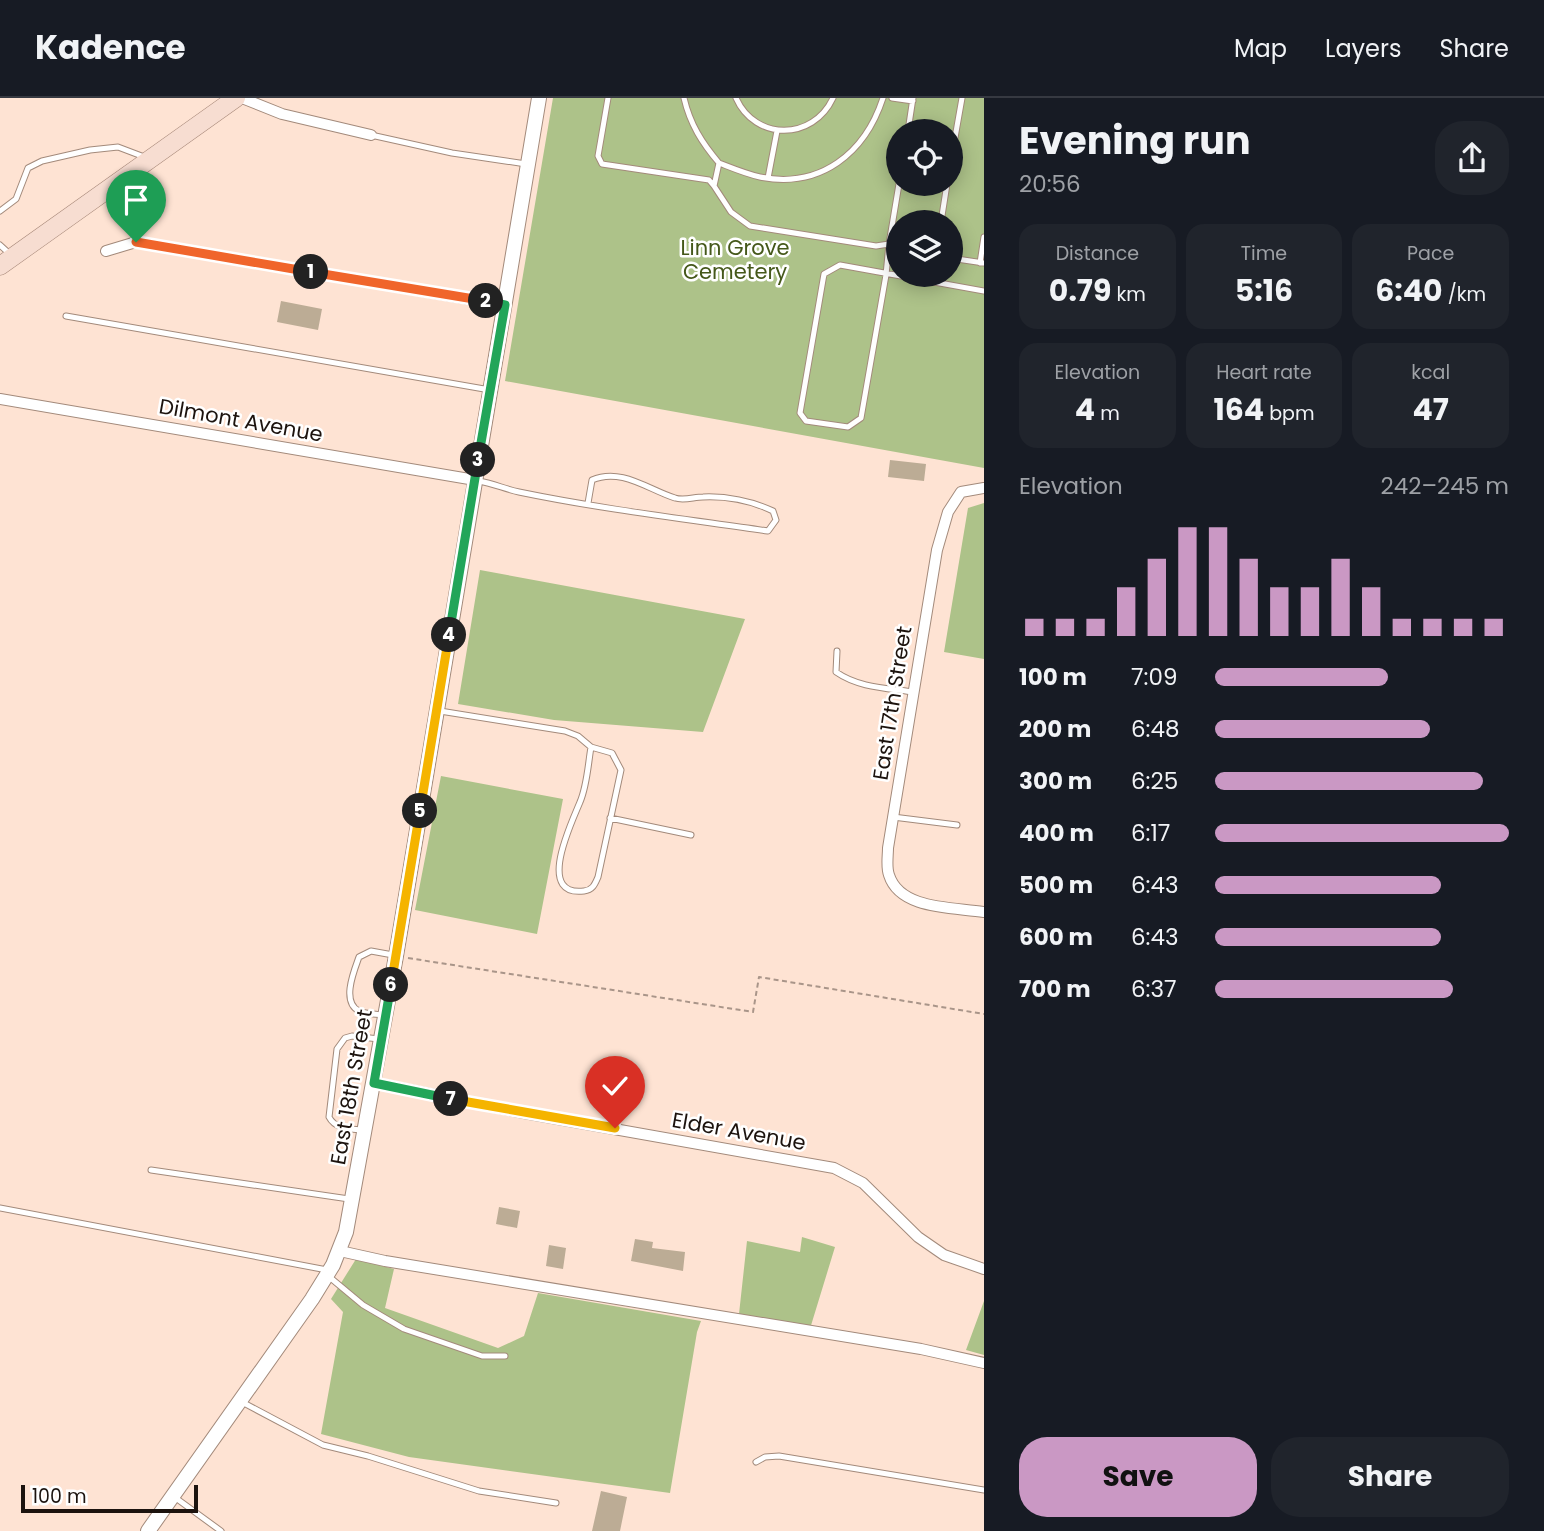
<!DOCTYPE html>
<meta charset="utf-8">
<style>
:root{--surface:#171b24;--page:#20242c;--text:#f1f3f6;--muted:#9ea1a6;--line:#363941;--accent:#ca98c4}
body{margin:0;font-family:Poppins,sans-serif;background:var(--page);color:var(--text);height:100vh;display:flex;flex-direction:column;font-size:26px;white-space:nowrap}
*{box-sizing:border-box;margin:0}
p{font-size:23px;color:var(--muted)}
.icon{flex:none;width:38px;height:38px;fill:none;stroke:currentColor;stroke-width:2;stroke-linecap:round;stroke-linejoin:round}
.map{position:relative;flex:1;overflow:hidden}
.side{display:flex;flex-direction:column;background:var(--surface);width:560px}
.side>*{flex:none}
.controls{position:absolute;left:886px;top:21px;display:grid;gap:14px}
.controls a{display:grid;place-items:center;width:77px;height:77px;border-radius:50%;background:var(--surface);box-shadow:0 4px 18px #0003;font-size:35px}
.scale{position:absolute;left:21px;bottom:18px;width:177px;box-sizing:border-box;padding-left:7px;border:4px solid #1c130e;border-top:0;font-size:19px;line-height:24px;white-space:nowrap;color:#1c130e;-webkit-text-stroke:5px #fff;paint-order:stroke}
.pin{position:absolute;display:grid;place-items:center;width:60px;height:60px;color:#fff;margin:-72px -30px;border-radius:50% 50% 50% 0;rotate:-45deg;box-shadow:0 0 7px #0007}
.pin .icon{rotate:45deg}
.km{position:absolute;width:35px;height:35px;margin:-18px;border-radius:50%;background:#222;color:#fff;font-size:19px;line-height:35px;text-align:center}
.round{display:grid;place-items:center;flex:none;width:74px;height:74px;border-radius:28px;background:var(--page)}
.overview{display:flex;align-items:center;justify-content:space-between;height:119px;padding:0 35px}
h1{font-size:38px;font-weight:700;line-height:52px}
.stats{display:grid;grid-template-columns:repeat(3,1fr);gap:10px;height:119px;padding:7px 35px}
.stats div{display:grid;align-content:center;border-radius:18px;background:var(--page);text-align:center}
.stats b{font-size:30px;font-weight:700}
.stats small{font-size:19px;font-weight:400}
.stats p{font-size:19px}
.chart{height:196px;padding:14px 35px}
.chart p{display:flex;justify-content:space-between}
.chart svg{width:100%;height:126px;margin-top:7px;stroke:var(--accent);stroke-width:6}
.primary-button{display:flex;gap:14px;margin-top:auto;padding:14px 35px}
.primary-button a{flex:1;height:80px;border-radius:28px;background:var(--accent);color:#111;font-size:28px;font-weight:700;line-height:80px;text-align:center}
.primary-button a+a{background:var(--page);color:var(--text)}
ul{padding:0 35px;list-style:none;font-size:23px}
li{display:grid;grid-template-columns:112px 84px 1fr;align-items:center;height:52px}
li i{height:18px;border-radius:9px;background:var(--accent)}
header{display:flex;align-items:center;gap:42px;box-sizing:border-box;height:98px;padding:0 35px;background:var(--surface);border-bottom:2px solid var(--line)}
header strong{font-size:33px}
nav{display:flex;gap:38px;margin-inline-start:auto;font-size:24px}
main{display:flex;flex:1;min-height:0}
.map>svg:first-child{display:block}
.green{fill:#adc289;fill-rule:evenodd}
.building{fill:#bcac95}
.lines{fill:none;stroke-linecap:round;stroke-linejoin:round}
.service-casing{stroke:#a38a7b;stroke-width:7}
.minor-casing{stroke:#a38a7b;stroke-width:12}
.tertiary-casing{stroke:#a38a7b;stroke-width:16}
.primary-casing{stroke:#a78879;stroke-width:19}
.path{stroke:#a99589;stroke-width:2;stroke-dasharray:5 3.5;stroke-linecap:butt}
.service{stroke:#fff;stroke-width:5}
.minor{stroke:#fff;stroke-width:10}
.tertiary{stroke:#fff;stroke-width:14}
.primary{stroke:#f7ddd1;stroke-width:18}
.split-1-casing{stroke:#fff;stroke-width:14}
.split-2-casing{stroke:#fff;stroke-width:14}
.split-3-casing{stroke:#fff;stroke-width:14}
.split-4-casing{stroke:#fff;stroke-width:14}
.split-5-casing{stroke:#fff;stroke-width:14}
.split-6-casing{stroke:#fff;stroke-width:14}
.split-7-casing{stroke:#fff;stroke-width:14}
.split-8-casing{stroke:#fff;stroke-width:14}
.split-1{stroke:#f0652b;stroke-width:9}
.split-2{stroke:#f0652b;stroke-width:9}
.split-3{stroke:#22a559;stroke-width:9}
.split-4{stroke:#22a559;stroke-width:9}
.split-5{stroke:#f5b400;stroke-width:9}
.split-6{stroke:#f5b400;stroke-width:9}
.split-7{stroke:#22a559;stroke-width:9}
.split-8{stroke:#f5b400;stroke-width:9}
.labels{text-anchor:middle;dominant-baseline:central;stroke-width:5;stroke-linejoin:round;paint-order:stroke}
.park-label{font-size:21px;fill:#45581a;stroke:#fff}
.street-label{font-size:21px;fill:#1c130e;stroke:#fff}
</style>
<header>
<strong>Kadence</strong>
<nav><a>Map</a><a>Layers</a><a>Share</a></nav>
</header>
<main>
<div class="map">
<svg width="984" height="1433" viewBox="0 0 984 1433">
<rect width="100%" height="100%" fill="#fee3d3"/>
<path class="green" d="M553 0H984V370L505 283ZM898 33H950V86H898ZM898 124H950V177H898Z
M984 405V561L944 554 968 410Z
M480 472 745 521 703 634 554 622 458 606Z
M441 678 563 701 537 836 415 812Z
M802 1139 835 1149 809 1234 739 1216 747 1143 800 1154Z
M356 1161 394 1171 385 1210 498 1250 524 1238 538 1195 701 1223 697 1234 670 1395 409 1359 321 1336 343 1214 331 1201Z
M984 1203V1257L966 1252Z"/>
<path class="building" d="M281 203 322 211 318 232 277 224Z
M890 362 926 366 924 383 888 379Z
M499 1109 520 1113 517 1130 496 1126Z
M635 1141 653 1144 652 1150 685 1154 683 1173 631 1163Z
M549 1147 566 1150 563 1171 546 1168Z
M601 1393 627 1399 620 1433H592Z"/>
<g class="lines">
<defs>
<path id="service" d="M608 0 598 58 602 66 709 82 714 88
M684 0C690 26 702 45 719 65L714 88 731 114 750 128 876 148 889 146 886 177 861 320 848 329 806 323 800 315 824 176 840 167 984 193
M736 0C755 43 813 43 833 0
M892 0 913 3
M908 33 913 0
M371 37 452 55 526 66
M719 65C732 70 746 76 760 79 821 91 865 55 883 0
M950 68 962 0
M768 80 777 33
M0 113 16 101 28 70 42 63 90 52 118 49 147 60
M941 124 947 86
M0 147 11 157
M898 152 889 146 899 86
M950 160 984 165
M980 165 984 139
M66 218 490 292
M478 383C492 385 505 391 519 394 601 411 685 421 768 433L776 422 773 413C752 403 726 398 703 399 694 399 684 403 675 400 649 392 621 369 592 382L588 405
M837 553 836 574C859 590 887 590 914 594
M440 613 565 633 578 638 591 649C588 667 587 688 580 704 572 724 535 799 584 793 593 792 595 786 598 779L621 672 612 655 591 649
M893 719 957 727
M610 720 691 737
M382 917C375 916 365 916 359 913 341 904 354 873 359 859L371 853 393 857
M362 1032C350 1031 335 1031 329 1019L337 951 345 940 352 938 379 941
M151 1072 349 1101
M0 1110 327 1172
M327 1177 363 1207 404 1231 482 1258H505
M240 1303 323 1347 368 1358 479 1393 556 1405
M756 1364 765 1359 779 1358 984 1392
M173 1398 221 1433"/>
<path id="minor" d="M242 0 282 16 371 37
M106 153 136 144 505 207
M0 301 475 382
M984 390 961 394 948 414 937 452 888 750C888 758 886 769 889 777 900 812 953 809 984 814
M374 985 524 1015 834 1070 863 1085 918 1139 944 1157 984 1171
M340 1153 385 1163 921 1251 984 1265"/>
<path id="tertiary" d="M148 1433 312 1201 333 1167 346 1134 396 858 539 0"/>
<path id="primary" d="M0 168 236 0"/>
</defs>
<use href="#service" class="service-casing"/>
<use href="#minor" class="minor-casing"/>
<use href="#tertiary" class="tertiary-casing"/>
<use href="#primary" class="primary-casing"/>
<path class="path" d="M408 860 753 914 759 879 984 916"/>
<use href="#service" class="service"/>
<use href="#minor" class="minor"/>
<use href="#tertiary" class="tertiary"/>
<use href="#primary" class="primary"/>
</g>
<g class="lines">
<defs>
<path id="split-1" d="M136 144 311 174"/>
<path id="split-2" d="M311 174 486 203"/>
<path id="split-3" d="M478 362 505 207 486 203"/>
<path id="split-4" d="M449 537 478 362"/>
<path id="split-5" d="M420 713 449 537"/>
<path id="split-6" d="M391 887 420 713"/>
<path id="split-7" d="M391 887 374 985 451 1001"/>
<path id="split-8" d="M451 1001 615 1030"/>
</defs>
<use href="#split-1" class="split-1-casing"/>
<use href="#split-2" class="split-2-casing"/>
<use href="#split-3" class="split-3-casing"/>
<use href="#split-4" class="split-4-casing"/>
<use href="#split-5" class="split-5-casing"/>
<use href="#split-6" class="split-6-casing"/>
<use href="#split-7" class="split-7-casing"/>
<use href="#split-8" class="split-8-casing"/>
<use href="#split-1" class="split-1"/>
<use href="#split-2" class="split-2"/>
<use href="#split-3" class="split-3"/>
<use href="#split-4" class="split-4"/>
<use href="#split-5" class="split-5"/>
<use href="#split-6" class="split-6"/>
<use href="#split-7" class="split-7"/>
<use href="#split-8" class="split-8"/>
</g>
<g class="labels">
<g class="park-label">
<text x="735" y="149">Linn Grove<tspan x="735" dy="24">Cemetery</tspan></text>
</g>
<g class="street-label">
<text transform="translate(241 322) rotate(10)">Dilmont Avenue</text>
<text transform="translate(892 605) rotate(-81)">East 17th Street</text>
<text transform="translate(351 989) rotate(-80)">East 18th Street</text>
<text transform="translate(739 1033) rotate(10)">Elder Avenue</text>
</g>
</g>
</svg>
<div class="controls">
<a><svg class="icon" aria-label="locate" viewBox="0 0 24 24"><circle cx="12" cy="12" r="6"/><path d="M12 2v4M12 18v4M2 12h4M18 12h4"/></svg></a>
<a><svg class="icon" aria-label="layers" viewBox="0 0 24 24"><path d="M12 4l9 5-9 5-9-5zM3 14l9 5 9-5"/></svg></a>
</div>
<div class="scale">100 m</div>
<div class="pin" style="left:136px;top:144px;background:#1e9e55"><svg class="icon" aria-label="arrive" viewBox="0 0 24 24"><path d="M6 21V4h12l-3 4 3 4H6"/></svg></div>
<div class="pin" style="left:615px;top:1030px;background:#d93025"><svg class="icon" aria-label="check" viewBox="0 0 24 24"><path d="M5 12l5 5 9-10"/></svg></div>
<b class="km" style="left:311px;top:174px">1</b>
<b class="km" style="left:486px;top:203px">2</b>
<b class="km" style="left:478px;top:362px">3</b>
<b class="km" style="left:449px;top:537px">4</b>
<b class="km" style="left:420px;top:713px">5</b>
<b class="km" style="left:391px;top:887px">6</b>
<b class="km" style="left:451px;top:1001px">7</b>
</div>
<section class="side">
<div class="overview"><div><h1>Evening run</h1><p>20:56</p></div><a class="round"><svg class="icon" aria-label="share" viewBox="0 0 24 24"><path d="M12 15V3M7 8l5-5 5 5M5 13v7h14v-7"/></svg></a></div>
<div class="stats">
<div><p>Distance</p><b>0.79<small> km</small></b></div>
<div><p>Time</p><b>5:16</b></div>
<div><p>Pace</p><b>6:40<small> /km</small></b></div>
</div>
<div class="stats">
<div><p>Elevation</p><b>4<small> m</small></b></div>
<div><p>Heart rate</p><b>164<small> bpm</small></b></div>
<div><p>kcal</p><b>47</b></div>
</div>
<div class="chart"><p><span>Elevation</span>242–245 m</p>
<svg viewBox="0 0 160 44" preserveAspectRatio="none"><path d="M5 44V38M15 44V38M25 44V38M35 44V27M45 44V17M55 44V6M65 44V6M75 44V17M85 44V27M95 44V27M105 44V17M115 44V27M125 44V38M135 44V38M145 44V38M155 44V38"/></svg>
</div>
<ul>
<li><b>100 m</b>7:09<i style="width:59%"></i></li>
<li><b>200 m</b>6:48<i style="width:73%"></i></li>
<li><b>300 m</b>6:25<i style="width:91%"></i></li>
<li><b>400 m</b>6:17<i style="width:100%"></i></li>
<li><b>500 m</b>6:43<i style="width:77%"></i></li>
<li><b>600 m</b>6:43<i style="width:77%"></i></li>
<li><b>700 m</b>6:37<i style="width:81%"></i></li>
</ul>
<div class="primary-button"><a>Save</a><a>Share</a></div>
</section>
</main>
